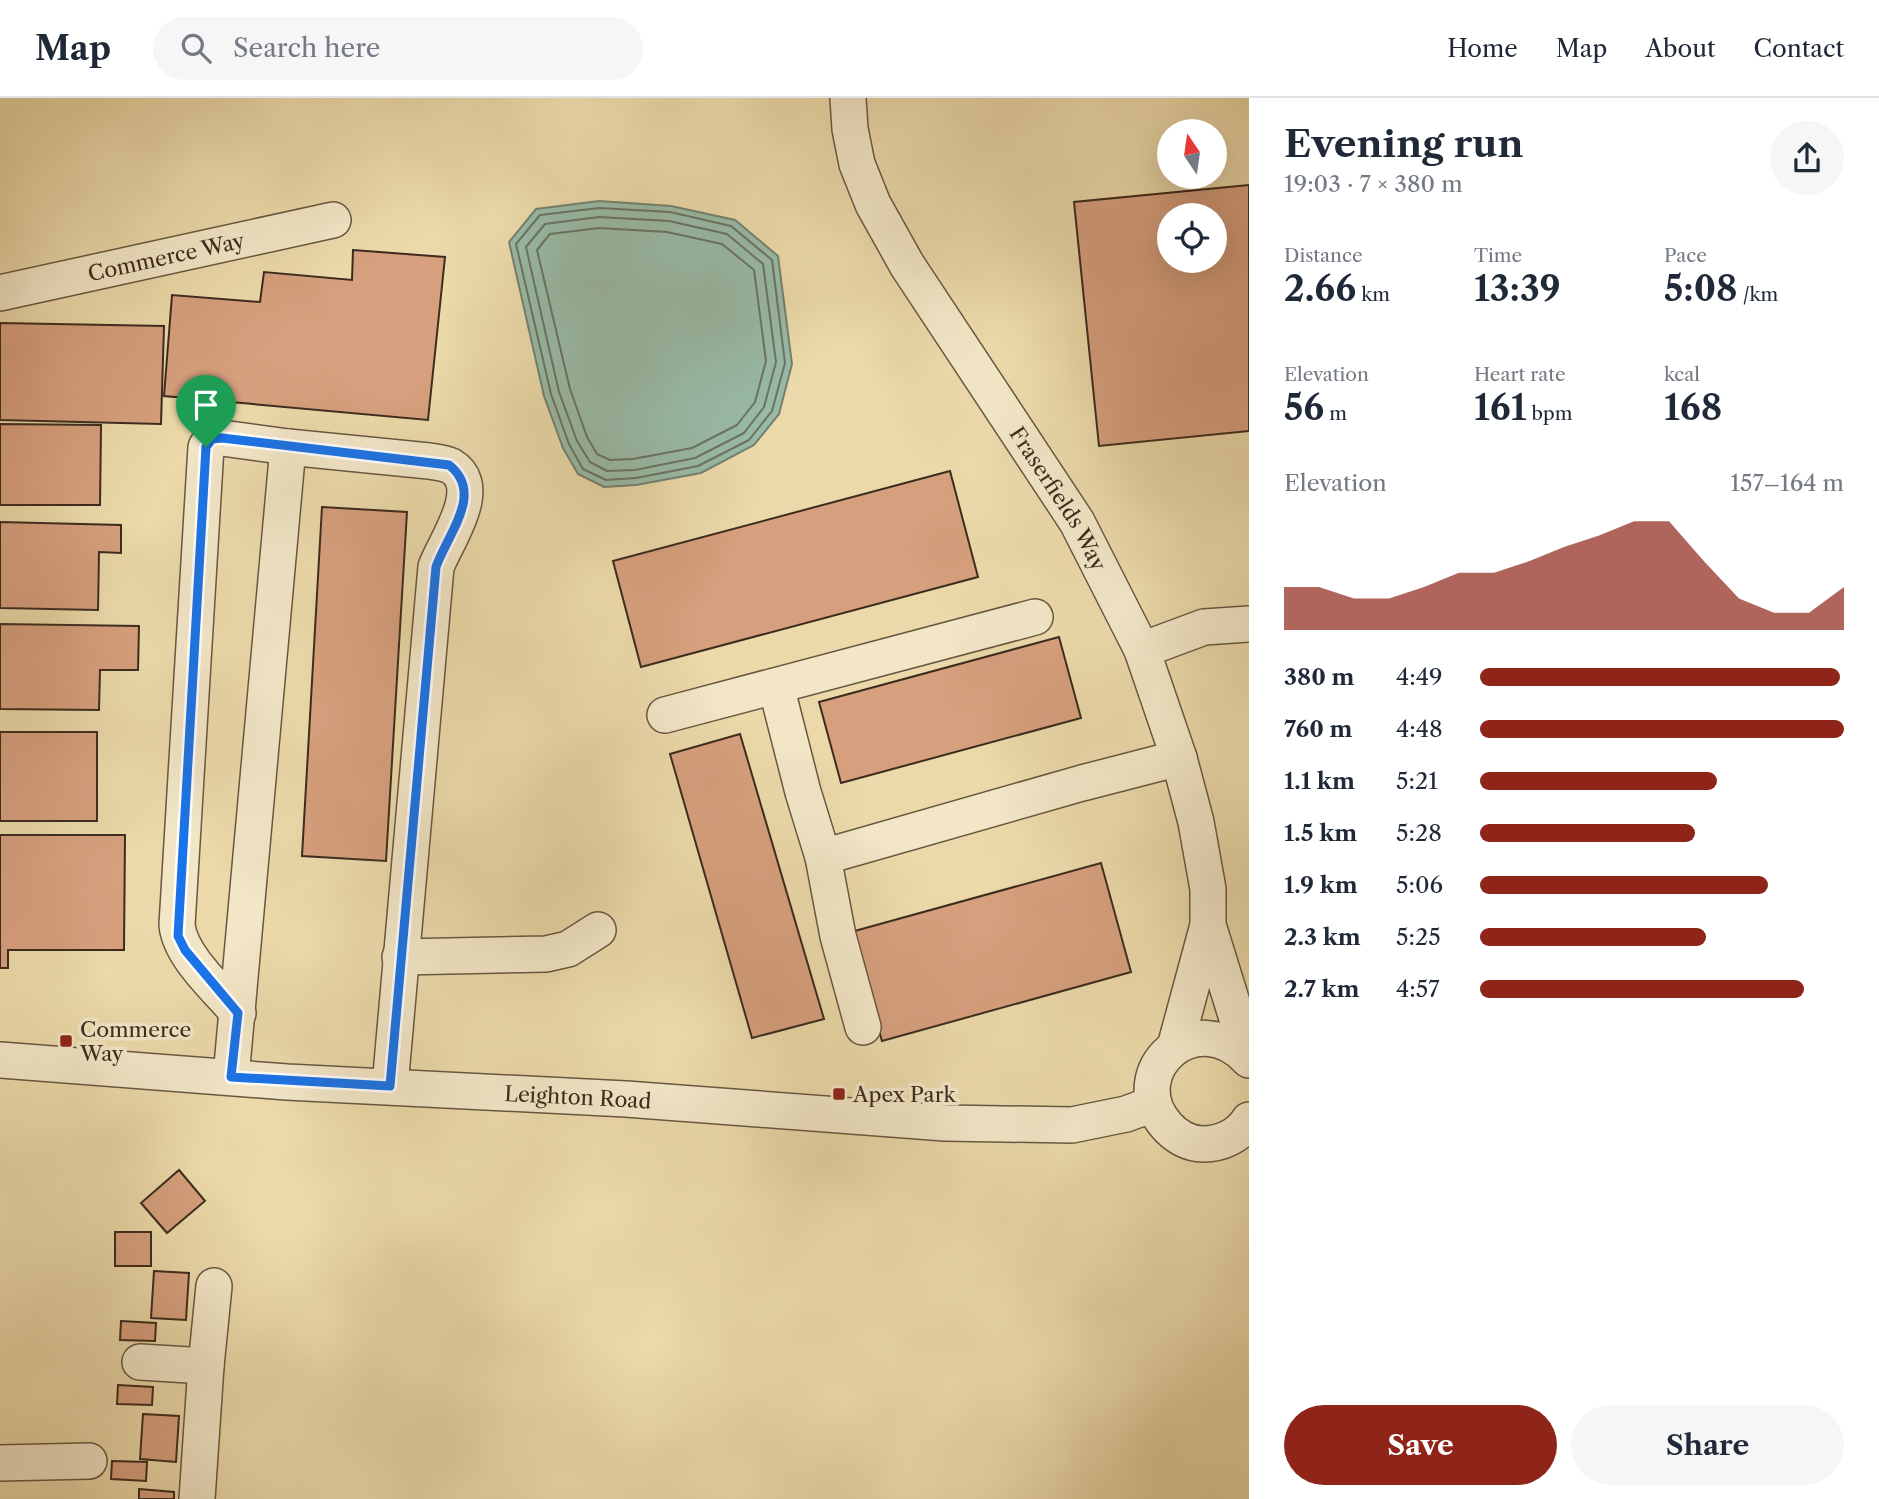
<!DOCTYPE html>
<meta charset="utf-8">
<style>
:root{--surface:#fff;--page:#f6f6f7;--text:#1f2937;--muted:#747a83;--line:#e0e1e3;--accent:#8f2418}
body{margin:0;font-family:"Libre Caslon Text",serif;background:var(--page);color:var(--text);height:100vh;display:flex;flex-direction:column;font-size:26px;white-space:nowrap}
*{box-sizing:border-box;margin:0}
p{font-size:23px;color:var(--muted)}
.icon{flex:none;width:38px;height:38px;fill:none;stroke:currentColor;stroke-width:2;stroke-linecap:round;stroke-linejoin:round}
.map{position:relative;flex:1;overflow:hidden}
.side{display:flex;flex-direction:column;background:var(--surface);width:630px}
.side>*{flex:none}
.needle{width:46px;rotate:347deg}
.buttons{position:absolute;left:1157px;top:21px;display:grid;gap:14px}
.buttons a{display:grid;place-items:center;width:70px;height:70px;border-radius:50%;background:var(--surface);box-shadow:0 7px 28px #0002;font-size:35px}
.pin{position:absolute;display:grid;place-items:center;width:60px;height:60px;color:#fff;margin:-72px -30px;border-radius:50% 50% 50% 0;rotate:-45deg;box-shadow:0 0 7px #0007}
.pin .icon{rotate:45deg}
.round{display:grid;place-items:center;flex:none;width:74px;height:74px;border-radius:37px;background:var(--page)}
.overview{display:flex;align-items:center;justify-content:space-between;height:119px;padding:0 35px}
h1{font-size:38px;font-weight:700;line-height:52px}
.metrics{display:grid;grid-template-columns:repeat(3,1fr);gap:10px;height:119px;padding:7px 35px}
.metrics div{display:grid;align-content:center}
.metrics b{font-size:35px;font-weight:700}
.metrics small{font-size:19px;font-weight:400}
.metrics p{font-size:19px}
.chart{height:196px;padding:14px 35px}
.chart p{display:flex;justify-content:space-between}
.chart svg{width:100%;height:126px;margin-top:7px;fill:var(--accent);opacity:.7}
.cta{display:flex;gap:14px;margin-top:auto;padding:14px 35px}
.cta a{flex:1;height:80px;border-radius:42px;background:var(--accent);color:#fff;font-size:28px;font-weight:700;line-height:80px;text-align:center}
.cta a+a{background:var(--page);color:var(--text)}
ul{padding:0 35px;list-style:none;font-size:23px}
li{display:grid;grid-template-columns:112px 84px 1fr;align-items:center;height:52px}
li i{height:18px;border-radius:9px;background:var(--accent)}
header{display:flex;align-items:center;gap:42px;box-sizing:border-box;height:98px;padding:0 35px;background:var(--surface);border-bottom:2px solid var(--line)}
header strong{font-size:33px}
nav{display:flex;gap:38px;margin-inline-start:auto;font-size:24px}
.search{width:490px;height:63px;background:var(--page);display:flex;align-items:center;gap:18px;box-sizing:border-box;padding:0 24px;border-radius:38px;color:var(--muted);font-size:26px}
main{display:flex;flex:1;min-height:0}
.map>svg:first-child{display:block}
.water{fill:#98baa6;stroke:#738170;stroke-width:2}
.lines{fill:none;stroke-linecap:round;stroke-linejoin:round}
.shore{stroke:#6a7362;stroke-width:2}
.building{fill:#d69f7d;stroke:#3c2c1e;stroke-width:2;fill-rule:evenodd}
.minor-casing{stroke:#685741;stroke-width:38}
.minor{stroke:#f2e6c7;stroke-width:35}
.route-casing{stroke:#fff;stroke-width:14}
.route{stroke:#1a73e8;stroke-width:9}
.poi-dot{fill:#8f2418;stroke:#f2e6c7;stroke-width:2.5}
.labels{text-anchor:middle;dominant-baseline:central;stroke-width:7;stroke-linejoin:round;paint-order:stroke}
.street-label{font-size:21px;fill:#3c2c1e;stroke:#f2e6c7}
.poi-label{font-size:21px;fill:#3c2c1e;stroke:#f2e6c7;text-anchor:start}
</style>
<header>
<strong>Map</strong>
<div class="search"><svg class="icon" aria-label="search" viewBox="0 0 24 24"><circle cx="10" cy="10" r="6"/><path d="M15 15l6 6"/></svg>Search here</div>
<nav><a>Home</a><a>Map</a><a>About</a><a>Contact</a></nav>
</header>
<main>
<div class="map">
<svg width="1249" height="1401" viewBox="0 0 1249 1401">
<rect width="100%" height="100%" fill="#ebd9a9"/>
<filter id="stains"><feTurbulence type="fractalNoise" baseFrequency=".00286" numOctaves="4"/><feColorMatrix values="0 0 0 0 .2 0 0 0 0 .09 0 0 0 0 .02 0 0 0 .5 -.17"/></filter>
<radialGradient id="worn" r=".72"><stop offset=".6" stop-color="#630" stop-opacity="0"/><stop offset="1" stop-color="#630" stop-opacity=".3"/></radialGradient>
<path class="water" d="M599 103 671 108 735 122 778 158 792 266 779 316 754 347 701 375 636 387 604 389 578 376 563 350 544 298 509 144 536 111Z"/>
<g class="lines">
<path class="shore" d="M599 110 670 114 731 128 772 162 785 265 772 313 749 342 698 368 636 380 606 382 583 371 569 346 551 296 516 146 540 117Z
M599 119 669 123 727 136 763 166 776 264 764 309 744 335 695 360 635 372 607 373 590 364 577 343 559 294 526 149 545 126Z
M599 130 667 134 722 146 754 172 766 263 755 304 737 327 692 350 633 361 610 362 597 356 587 339 570 291 537 152 550 136Z"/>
</g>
<path class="building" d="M1249 87V333L1099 348 1074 104ZM1169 117H1214V163H1169Z
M353 152 445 159 428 322 164 298 172 197 260 204 264 174 352 182Z
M0 225 164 228 161 326 0 322Z
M0 326 101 327 100 407H0Z
M950 373 978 479 641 569 613 463Z
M322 409 407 414 386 763 302 758Z
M0 424 121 427V455L99 454 98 512 0 510Z
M0 526 139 528 138 572H100L99 612 0 611Z
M1059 539 1081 620 841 685 819 604Z
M0 634H97V723H0Z
M740 636 824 921 752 940 670 656Z
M0 737H125L124 852H8V870H0Z
M1101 765 1131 874 882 943 851 834Z
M179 1072 205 1103 167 1135 141 1105Z
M115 1134H151V1168H115Z
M154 1173 189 1175 186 1222 151 1220Z
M121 1223 156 1225 155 1243 120 1242Z
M118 1287 153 1289 152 1307 117 1306Z
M143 1316 179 1318 176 1364 140 1361Z
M112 1363 147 1364 146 1383 111 1381Z
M139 1391 174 1394V1401H139Z"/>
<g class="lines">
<defs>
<g id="minor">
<path id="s1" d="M848 0 850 31 857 66 873 106 907 167 1077 424 1142 552 1179 660 1196 724 1208 791V827L1249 959"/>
<path id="s2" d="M0 195 333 122"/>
<path d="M1142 552 1204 529 1249 526"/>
<path d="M776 588 803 694 823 759 838 838 863 929"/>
<path d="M665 617 1035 519"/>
<path d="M823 759 1082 685 1179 660"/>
<path d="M400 859 546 856 568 851 598 832"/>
<path d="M238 915C218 891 180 858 177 827L206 349 212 341 222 340 288 349 429 363C436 364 445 365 451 368 486 389 445 444 436 469L390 988"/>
<path d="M1175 949 1208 827"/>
<path id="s3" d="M0 962 287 984 626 1001 945 1025 1072 1027 1126 1016 1153 1006"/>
<path d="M1249 962C1195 904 1121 975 1166 1027 1175 1038 1189 1046 1203 1046 1221 1046 1239 1038 1249 1022"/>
<path d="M231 979 288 349"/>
<path d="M140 1264 206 1268 197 1401"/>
<path d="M206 1268 214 1188"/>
<path d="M0 1365 89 1363"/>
</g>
</defs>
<use href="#minor" class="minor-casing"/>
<use href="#minor" class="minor"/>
</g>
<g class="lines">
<defs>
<path id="route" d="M222 340 449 367C485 395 447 437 436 469L390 988 231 979 238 915 185 852 178 838 206 349 212 341Z"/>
</defs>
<use href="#route" class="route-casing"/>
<use href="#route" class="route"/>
</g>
<g class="poi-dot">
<rect x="59" y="936" width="14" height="14" rx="3.5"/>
<rect x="832" y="989" width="14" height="14" rx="3.5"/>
</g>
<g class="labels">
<g class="street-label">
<text stroke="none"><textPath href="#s2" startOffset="170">Commerce Way</textPath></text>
<text stroke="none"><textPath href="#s1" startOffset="458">Fraserfields Way</textPath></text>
<text stroke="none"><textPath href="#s3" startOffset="579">Leighton Road</textPath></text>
</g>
<g class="poi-label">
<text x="80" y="931">Commerce<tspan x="80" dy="24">Way</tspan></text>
<text x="853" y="996">Apex Park</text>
</g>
</g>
<rect width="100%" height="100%" filter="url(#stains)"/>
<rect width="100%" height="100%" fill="url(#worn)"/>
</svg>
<div class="buttons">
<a><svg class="needle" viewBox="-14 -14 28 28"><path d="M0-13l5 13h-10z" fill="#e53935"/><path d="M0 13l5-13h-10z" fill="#747a83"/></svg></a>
<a><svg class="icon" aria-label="locate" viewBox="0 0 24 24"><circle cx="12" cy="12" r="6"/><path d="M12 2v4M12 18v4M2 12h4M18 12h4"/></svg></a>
</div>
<div class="pin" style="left:206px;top:349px;background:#1e9e55"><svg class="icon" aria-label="arrive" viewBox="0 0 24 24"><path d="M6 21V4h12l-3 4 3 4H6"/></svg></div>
</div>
<section class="side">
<div class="overview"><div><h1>Evening run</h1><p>19:03 · 7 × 380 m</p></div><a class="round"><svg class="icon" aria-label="share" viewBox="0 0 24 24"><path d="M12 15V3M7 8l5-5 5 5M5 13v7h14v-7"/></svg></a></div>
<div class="metrics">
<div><p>Distance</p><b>2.66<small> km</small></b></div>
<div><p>Time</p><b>13:39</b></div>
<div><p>Pace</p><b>5:08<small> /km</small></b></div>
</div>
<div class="metrics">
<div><p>Elevation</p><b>56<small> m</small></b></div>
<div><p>Heart rate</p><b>161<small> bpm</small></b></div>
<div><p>kcal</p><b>168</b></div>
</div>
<div class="chart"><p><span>Elevation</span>157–164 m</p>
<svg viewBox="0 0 160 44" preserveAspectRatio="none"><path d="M0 44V29L10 29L20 33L30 33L40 29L50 24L60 24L70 20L80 15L90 11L100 6L110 6L120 20L130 33L140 38L150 38L160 29V44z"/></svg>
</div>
<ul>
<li><b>380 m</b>4:49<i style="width:99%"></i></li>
<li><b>760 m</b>4:48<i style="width:100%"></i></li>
<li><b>1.1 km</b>5:21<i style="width:65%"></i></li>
<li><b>1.5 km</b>5:28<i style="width:59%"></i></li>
<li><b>1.9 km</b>5:06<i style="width:79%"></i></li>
<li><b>2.3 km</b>5:25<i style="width:62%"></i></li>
<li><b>2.7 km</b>4:57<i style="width:89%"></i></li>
</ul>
<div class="cta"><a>Save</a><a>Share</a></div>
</section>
</main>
